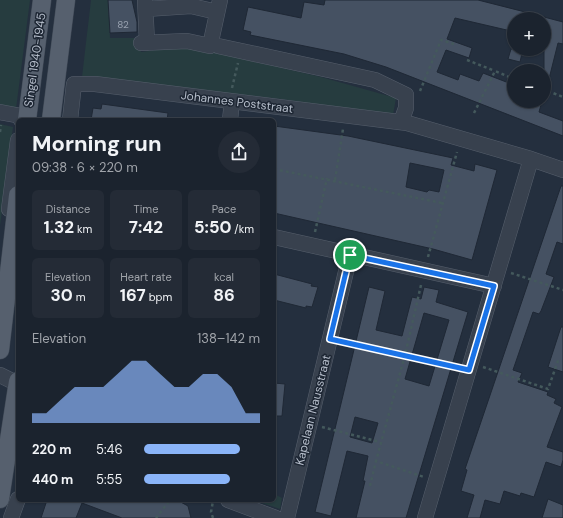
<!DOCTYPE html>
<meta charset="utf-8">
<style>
:root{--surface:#1b232e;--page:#242b36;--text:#f1f3f6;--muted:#a0a4aa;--line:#39404a;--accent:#8ab4f8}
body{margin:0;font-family:"DM Sans",sans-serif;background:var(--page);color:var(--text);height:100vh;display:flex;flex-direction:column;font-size:15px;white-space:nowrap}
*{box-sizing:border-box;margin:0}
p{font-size:13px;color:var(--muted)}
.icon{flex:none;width:22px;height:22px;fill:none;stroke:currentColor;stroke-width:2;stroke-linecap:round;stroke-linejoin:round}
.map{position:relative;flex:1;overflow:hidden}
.drawer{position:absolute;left:16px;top:118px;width:260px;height:384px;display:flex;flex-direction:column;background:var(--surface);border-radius:6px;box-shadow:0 1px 3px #0004,0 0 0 1px var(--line)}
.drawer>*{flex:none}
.buttons{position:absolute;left:507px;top:12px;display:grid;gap:8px}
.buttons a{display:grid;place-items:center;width:44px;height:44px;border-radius:50%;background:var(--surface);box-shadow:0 1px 3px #0004,0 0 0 1px var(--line);font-size:20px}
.pin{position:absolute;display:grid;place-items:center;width:34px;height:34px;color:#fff;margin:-17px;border:2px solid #fff;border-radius:50%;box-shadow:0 1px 4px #0007}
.round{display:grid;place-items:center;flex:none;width:42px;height:42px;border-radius:21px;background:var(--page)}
.summary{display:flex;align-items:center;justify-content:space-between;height:68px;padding:0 16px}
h1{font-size:22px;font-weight:700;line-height:30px}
.stats{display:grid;grid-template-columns:repeat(3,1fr);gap:6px;height:68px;padding:4px 16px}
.stats div{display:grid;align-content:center;border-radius:6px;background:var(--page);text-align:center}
.stats b{font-size:17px;font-weight:700}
.stats small{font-size:11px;font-weight:400}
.stats p{font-size:11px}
.chart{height:112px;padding:8px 16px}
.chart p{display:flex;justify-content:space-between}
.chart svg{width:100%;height:72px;margin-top:4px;fill:var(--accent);opacity:.7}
ul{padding:0 16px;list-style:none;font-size:13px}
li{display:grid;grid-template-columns:64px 48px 1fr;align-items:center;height:30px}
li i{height:10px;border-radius:5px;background:var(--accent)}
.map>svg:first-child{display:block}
.green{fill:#263c3f}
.building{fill:#455162;stroke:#1f2835;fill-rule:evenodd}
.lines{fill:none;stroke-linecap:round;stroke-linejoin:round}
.minor-casing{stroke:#565f6c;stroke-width:16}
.major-casing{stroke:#414a57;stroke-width:19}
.path{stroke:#44595c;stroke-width:2.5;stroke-dasharray:3 3;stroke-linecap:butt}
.minor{stroke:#38414e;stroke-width:15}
.major{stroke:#56606e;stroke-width:18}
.route-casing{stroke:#fff;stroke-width:8}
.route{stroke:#1a73e8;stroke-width:5}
.labels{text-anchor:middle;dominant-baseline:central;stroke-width:3;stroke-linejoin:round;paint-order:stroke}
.number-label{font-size:10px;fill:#98a1af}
.street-label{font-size:12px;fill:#b4bcc9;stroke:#1d2633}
</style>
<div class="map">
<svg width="563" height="518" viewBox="0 0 563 518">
<rect width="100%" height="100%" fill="#242f3e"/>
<path class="green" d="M0 0H30L16 109 0 111Z
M91 0H108L110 38H140L141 52 187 46 321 77 396 98 393 115 281 99 82 77Z
M0 124 13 127 0 226Z
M274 494 282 498 280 509 253 500H274Z"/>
<path class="building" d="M108 0H132L137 22V32L110 33Z
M325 0H478L537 15 536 19H514L511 31 455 18 447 39 472 48 469 58 446 50 437 72 458 80 460 74 479 81 483 73 514 85V101H531L541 105 539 112 563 121V136L386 67 344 54 250 35 251 32 243 30 248 7 301 18 304 2 324 5Z
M544 17 563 22V44L558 43 548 83H544Z
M511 49H523L520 62 508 59Z
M102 104 168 113 167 120H91L93 108 101 109Z
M274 126 348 136 453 158 451 165 474 171 475 164 497 170 472 260 433 249 274 213ZM410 163 444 170 439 192 429 190 427 192 406 187Z
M561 186H563V244L557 242 546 274 554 277 541 311 539 314 533 312 513 370 522 373 518 382 548 392 547 395 556 399 554 403 562 407 547 447 563 452V460L561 467 546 462 534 497 521 493 520 496 504 491 500 504 485 500 480 518H467L474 495 461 491 467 470 465 469Z
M274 274 312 284 311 286 318 287 312 307 306 306V308L274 300Z
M369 287 385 291 376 330 402 336 412 297 421 299 424 287 439 290 436 302 468 312 406 518H356L365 481H363L368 456 347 451 331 516 315 512ZM424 313 449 320 429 386 405 379ZM355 417 378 423 372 443 350 437Z
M561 327H563V372L548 367Z
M274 383 285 384 282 416H274Z
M548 499 563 505V518H542Z
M47 500H177L188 506 191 518H122L82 503 76 518H41Z"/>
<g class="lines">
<defs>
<path id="minor" d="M145 0 147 43
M146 9 191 6 217 12
M141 43 187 41 210 46 220 0
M218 46 375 80 406 95V108L401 122
M0 112 21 116V120
M70 120 74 84H95L407 123 531 159 563 170
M230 120 232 101
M9 209 18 140
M274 237 494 286
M0 375 18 384
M228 500 276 518
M11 518 18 499
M287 518 350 255
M425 518 531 159"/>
<path id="major" d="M27 120 42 0
M51 120 66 0
M0 350 18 195
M0 499 18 381"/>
</defs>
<use href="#minor" class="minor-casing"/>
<use href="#major" class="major-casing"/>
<path class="path" d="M467 60 495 71
M232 88 238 63
M420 91 441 40 454 44
M548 91 563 97
M474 113 495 71 514 79
M0 132 1 125
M274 169 442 203
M335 180 343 129
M315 232 327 178
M428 257 457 152
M511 273 563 290
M421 285 405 355 376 461 424 477
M342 342 456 367
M483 367 548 389 559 358
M322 427 380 442
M370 486 376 461
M156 518 170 500
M213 518 211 512 213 501"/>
<use href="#minor" class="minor"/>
<use href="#major" class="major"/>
</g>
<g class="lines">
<defs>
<path id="route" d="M350 255 494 286 469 370 330 339Z"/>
</defs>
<use href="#route" class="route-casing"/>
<use href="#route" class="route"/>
</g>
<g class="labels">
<g class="number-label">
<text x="123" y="24">82</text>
</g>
<g class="street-label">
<text transform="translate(35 60) rotate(-82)">Singel 1940-1945</text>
<text transform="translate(237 102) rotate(7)">Johannes Poststraat</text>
<text transform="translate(313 410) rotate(-76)">Kapelaan Nausstraat</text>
</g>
</g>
</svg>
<div class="buttons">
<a>+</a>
<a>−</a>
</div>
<div class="pin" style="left:350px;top:255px;background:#1e9e55"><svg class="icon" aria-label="arrive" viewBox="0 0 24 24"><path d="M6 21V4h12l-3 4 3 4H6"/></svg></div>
<section class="drawer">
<div class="summary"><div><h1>Morning run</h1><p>09:38 · 6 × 220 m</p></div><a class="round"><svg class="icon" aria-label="share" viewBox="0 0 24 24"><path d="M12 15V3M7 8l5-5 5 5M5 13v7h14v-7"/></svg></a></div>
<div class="stats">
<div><p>Distance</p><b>1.32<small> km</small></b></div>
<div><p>Time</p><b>7:42</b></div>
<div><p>Pace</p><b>5:50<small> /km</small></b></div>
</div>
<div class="stats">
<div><p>Elevation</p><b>30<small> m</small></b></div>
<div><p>Heart rate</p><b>167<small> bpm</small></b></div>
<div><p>kcal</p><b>86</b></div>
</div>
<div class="chart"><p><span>Elevation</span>138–142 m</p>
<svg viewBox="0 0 160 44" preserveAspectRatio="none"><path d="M0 44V38L10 38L20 30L30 22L40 22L50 22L60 14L70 6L80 6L90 14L100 22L110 22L120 14L130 14L140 22L150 38L160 38V44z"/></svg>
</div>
<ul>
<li><b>220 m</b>5:46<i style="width:83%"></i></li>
<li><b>440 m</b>5:55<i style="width:74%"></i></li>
</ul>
</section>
</div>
